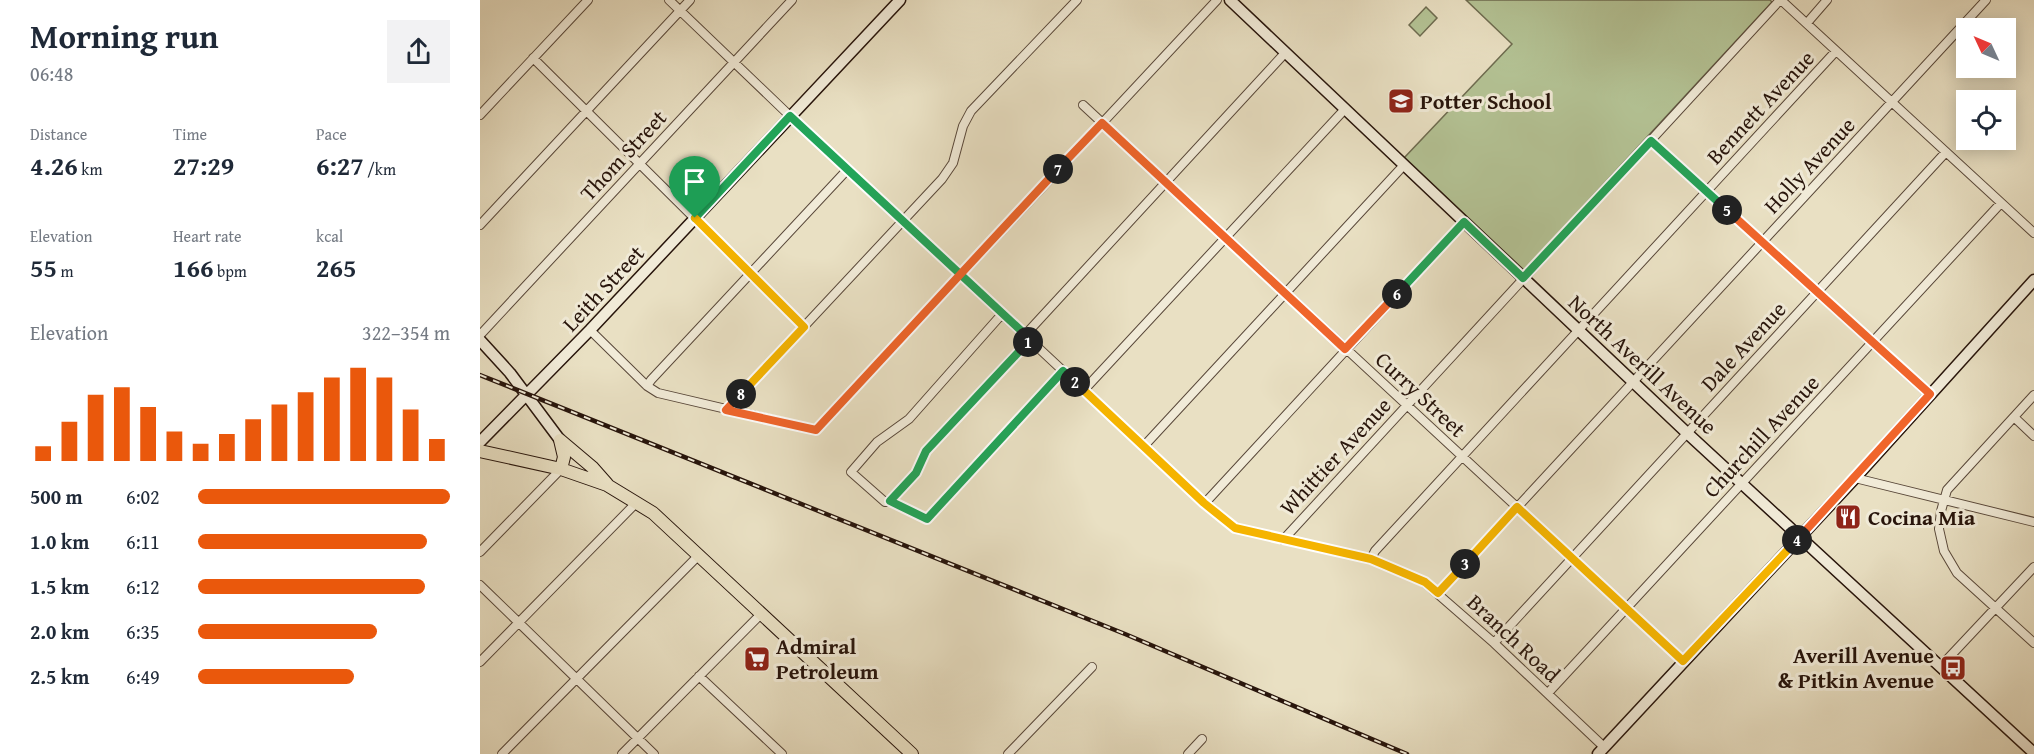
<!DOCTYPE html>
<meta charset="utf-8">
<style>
:root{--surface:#fff;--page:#f2f2f3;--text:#1f2937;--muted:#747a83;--accent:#ea580c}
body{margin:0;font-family:"Gentium Book Plus",serif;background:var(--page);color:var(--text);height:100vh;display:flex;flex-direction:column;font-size:22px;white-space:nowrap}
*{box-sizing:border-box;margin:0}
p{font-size:20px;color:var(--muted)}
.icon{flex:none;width:33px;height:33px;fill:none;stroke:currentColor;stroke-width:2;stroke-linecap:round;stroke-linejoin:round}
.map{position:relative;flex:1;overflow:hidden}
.side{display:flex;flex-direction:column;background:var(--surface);width:480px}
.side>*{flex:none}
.needle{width:39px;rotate:314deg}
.fabs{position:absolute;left:1476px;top:18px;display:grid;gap:12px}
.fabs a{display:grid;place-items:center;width:60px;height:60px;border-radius:0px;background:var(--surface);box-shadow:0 3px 15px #0003;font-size:30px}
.pin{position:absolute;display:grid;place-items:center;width:51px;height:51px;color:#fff;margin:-62px -26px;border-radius:50% 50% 50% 0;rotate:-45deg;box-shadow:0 0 6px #0007}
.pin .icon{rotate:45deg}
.km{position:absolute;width:30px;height:30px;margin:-15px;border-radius:50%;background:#222;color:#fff;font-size:16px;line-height:30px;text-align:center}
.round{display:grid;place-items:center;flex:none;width:63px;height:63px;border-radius:0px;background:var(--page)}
.overview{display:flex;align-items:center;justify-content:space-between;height:102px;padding:0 30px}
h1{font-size:33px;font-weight:700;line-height:45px}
.stats{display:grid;grid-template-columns:repeat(3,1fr);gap:9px;height:102px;padding:6px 30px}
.stats div{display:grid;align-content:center}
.stats b{font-size:26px;font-weight:700}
.stats small{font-size:16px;font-weight:400}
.stats p{font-size:16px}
.chart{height:168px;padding:12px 30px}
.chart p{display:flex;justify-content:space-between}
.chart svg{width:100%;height:108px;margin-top:6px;stroke:var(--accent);stroke-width:6}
ul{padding:0 30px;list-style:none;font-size:20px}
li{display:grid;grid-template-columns:96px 72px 1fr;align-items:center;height:45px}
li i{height:15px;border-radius:8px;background:var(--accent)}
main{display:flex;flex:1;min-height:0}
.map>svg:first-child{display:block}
.green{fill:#b4c395;stroke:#6e6c50;stroke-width:1.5}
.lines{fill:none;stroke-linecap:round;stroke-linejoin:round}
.street-casing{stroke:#584739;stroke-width:10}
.secondary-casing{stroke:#27140b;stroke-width:13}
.primary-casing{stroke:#27140b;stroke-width:14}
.street{stroke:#f1ebd8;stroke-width:8}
.secondary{stroke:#f1ebd8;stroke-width:10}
.primary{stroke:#e9e0c3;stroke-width:12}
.rail-casing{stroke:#27140b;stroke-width:4.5}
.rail{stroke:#f1ebd8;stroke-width:2;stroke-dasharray:7;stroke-linecap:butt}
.split-1-casing{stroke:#fff;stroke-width:12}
.split-2-casing{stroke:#fff;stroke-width:12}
.split-3-casing{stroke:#fff;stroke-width:12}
.split-4-casing{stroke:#fff;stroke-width:12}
.split-5-casing{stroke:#fff;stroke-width:12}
.split-6-casing{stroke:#fff;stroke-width:12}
.split-7-casing{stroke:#fff;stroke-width:12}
.split-8-casing{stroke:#fff;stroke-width:12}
.split-9-casing{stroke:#fff;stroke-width:12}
.split-1{stroke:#22a559;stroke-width:8}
.split-2{stroke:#22a559;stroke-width:8}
.split-3{stroke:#f5b400;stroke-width:8}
.split-4{stroke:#f5b400;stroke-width:8}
.split-5{stroke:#f0652b;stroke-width:8}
.split-6{stroke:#22a559;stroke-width:8}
.split-7{stroke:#f0652b;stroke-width:8}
.split-8{stroke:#f0652b;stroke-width:8}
.split-9{stroke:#f5b400;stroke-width:8}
.labels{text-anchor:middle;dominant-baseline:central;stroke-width:6;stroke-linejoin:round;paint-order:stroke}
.poi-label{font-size:22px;font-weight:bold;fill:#27140b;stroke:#f1ebd8;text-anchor:start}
.street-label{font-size:22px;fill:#27140b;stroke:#f1ebd8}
</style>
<main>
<section class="side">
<div class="overview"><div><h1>Morning run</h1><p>06:48</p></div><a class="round"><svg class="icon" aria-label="share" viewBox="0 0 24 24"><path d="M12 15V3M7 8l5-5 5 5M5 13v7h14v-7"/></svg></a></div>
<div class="stats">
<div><p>Distance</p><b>4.26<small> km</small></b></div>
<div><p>Time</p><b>27:29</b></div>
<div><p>Pace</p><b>6:27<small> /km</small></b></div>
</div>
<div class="stats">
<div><p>Elevation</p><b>55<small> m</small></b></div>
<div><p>Heart rate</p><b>166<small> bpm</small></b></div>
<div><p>kcal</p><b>265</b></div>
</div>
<div class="chart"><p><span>Elevation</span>322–354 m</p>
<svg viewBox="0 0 160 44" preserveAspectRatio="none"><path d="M5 44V38M15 44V28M25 44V17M35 44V14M45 44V22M55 44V32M65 44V37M75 44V33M85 44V27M95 44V21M105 44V16M115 44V10M125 44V6M135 44V10M145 44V23M155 44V35"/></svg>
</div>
<ul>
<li><b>500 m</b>6:02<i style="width:100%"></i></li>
<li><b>1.0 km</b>6:11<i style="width:91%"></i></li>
<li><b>1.5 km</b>6:12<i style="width:90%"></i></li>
<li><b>2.0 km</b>6:35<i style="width:71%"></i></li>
<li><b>2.5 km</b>6:49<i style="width:62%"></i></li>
</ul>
</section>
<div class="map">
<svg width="1554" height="754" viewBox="0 0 1554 754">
<rect width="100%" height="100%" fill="#e9e0c3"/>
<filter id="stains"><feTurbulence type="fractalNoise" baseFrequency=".00333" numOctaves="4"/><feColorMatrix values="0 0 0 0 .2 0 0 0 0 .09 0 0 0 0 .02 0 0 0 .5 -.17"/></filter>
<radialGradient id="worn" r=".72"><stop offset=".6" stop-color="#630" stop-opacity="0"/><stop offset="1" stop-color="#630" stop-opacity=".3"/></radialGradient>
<path class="green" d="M986 0H1290L1292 2 1044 270 924 158 1032 44Z
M946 7 957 18 940 36 929 25Z"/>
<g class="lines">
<defs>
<path id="street" d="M189 0 310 116 716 495 755 528 891 559 944 582 1014 643 1124 747
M1301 0 1554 233
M1327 23 1347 0
M53 58 324 327
M603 105 1203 661
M0 115 108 0
M1171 141 1450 395
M0 225 210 0
M522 314 429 419 397 442 371 472 405 502 410 501 436 473 446 451 550 339
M110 330 167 386 178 393 336 430 737 0
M0 335 312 0
M545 335 805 53
M167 386 171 380 367 170
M604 390 865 109
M1554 395 1467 490 1461 511 1459 529 1464 551 1477 573 1554 643
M246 410 462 179 473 163 483 126 491 111 597 0
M1534 417 1554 436
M664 446 924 165
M1375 478 1554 522
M410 501 447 519 583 371
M725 503 984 222
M803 540 1300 0
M0 552 81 469
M891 559 895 551 1356 51
M0 585 174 754
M958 593 1506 0
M1014 643 1466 152
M0 662 156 503
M1460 667 1554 567
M219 676 302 754
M1068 693 1521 203
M22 754 219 555
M142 754 282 613
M528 754 612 667
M708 754 722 739"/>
<path id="secondary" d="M750 0 1207 433 1554 753
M0 340 30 373 80 440
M0 442 110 330 420 0
M1118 754 1375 478 1554 280"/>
<path id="primary" d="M80 440 112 467 127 484
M80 440 84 457 81 469
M0 451 81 469 127 485 173 513 432 754"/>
</defs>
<use href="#street" class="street-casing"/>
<use href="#secondary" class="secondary-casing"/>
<use href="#primary" class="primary-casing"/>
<use href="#street" class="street"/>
<use href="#secondary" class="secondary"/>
<use href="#primary" class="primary"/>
<defs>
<path id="rail" d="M0 375 645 634 927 754"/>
</defs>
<use href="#rail" class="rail-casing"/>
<use href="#rail" class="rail"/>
</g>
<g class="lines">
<defs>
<path id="split-1" d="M215 218 310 116 550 339 548 342"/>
<path id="split-2" d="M548 342 446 451 436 473 410 501 447 519 583 371 595 382"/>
<path id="split-3" d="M595 382 724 503 755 528 891 559 945 582 958 593 985 564"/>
<path id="split-4" d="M985 564 1037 507 1203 661 1317 540"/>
<path id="split-5" d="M1247 210 1450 394 1317 540"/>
<path id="split-6" d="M917 294 984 222 1043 278 1171 141 1247 210"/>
<path id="split-7" d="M578 169 622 123 865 349 917 294"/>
<path id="split-8" d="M261 394 246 410 336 430 578 169"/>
<path id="split-9" d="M215 218 324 327 261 394"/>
</defs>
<use href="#split-1" class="split-1-casing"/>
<use href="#split-2" class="split-2-casing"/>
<use href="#split-3" class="split-3-casing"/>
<use href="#split-4" class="split-4-casing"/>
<use href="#split-5" class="split-5-casing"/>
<use href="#split-6" class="split-6-casing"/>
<use href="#split-7" class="split-7-casing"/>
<use href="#split-8" class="split-8-casing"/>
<use href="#split-9" class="split-9-casing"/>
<use href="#split-1" class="split-1"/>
<use href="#split-2" class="split-2"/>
<use href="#split-3" class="split-3"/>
<use href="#split-4" class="split-4"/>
<use href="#split-5" class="split-5"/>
<use href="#split-6" class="split-6"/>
<use href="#split-7" class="split-7"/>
<use href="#split-8" class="split-8"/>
<use href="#split-9" class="split-9"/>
</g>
<defs>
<symbol id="school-square" viewBox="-11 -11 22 22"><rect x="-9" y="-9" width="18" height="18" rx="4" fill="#8f2418" stroke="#f1ebd8"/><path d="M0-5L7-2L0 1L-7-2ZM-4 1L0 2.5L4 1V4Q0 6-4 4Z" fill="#fff"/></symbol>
<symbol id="restaurant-square" viewBox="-11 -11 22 22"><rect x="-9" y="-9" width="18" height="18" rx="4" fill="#8f2418" stroke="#f1ebd8"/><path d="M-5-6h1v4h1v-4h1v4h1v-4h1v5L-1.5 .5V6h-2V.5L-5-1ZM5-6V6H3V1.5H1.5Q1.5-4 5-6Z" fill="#fff"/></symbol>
<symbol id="supermarket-square" viewBox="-11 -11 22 22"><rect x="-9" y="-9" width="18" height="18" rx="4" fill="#8f2418" stroke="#f1ebd8"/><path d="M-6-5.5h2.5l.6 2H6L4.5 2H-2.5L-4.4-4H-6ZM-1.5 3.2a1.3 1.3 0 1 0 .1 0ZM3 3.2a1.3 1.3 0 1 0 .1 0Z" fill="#fff"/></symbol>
<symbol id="bus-square" viewBox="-11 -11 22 22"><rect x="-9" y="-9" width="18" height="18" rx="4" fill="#8f2418" stroke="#f1ebd8"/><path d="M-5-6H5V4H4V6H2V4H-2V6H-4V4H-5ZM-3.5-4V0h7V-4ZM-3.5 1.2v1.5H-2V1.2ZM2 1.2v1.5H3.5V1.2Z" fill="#fff"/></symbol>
</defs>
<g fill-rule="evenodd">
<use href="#school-square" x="906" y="86" width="30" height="30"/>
<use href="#restaurant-square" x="1353" y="502" width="30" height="30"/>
<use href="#supermarket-square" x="262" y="644" width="30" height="30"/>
<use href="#bus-square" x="1458" y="653" width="30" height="30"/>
</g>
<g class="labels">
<g class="poi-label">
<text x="940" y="101">Potter School</text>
<text x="1388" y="517">Cocina Mia</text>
<text x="296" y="646">Admiral<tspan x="296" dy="25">Petroleum</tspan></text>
<text x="1454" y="655" text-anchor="end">Averill Avenue<tspan x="1454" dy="25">&amp; Pitkin Avenue</tspan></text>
</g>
<g class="street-label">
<text transform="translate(1280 107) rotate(-47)">Bennett Avenue</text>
<text transform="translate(143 155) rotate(-47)">Thom Street</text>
<text transform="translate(1329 165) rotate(-47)">Holly Avenue</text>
<text transform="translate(123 288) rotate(-47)">Leith Street</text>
<text transform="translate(1263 346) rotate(-47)">Dale Avenue</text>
<text transform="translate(1163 364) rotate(43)">North Averill Avenue</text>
<text transform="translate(941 394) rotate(43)">Curry Street</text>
<text transform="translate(1281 436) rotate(-47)">Churchill Avenue</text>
<text transform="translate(855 456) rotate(-47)">Whittier Avenue</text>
<text transform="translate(1034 638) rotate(43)">Branch Road</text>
</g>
</g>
<rect width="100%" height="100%" filter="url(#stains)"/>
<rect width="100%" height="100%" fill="url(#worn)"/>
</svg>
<div class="fabs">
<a><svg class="needle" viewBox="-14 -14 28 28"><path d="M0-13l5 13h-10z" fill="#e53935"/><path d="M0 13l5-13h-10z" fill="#747a83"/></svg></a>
<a><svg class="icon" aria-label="locate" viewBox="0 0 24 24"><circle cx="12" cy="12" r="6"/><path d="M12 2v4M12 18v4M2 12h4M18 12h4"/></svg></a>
</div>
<div class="pin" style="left:215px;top:218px;background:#1e9e55"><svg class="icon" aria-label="arrive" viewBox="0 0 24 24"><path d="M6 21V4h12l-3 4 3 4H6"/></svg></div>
<b class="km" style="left:548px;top:342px">1</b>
<b class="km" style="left:595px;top:382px">2</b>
<b class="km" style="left:985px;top:564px">3</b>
<b class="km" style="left:1317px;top:540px">4</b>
<b class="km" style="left:1247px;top:210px">5</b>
<b class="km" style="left:917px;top:294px">6</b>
<b class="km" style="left:578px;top:169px">7</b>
<b class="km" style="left:261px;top:394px">8</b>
</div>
</main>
